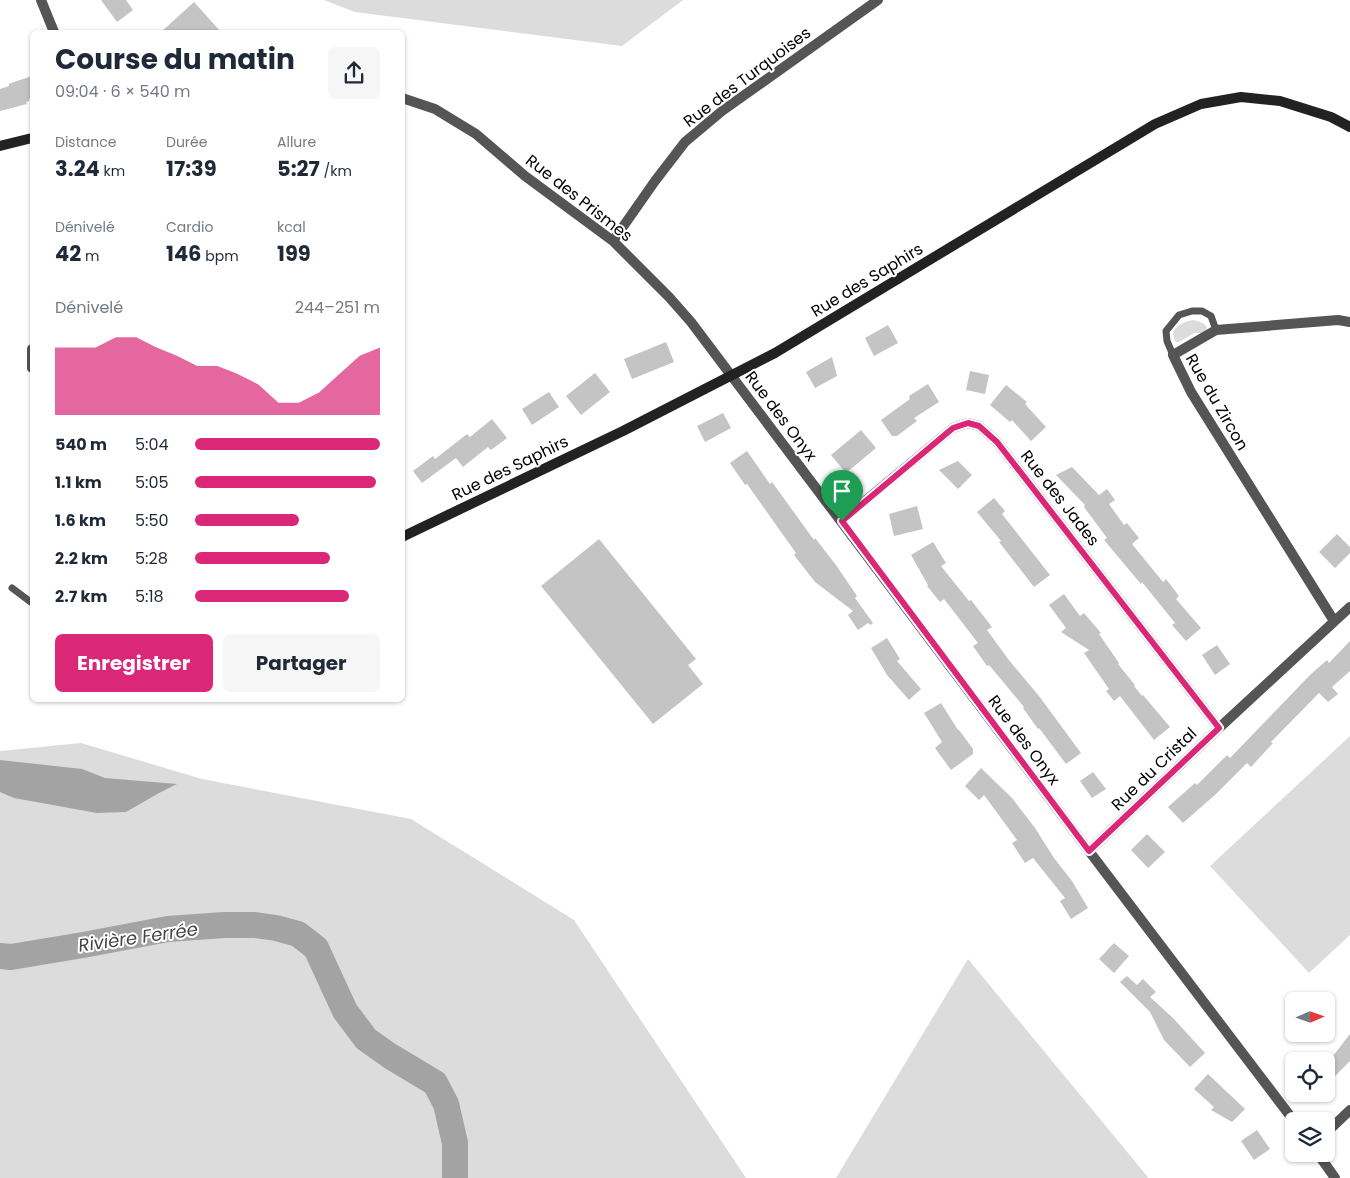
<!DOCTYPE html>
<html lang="fr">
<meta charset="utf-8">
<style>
:root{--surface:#fff;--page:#f6f6f7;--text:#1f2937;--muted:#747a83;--accent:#db2777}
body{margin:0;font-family:Poppins,sans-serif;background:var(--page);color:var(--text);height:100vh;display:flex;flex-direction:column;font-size:19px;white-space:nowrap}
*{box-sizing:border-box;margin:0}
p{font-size:16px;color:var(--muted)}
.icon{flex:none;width:28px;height:28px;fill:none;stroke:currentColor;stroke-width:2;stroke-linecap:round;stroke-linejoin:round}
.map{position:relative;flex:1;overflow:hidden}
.panel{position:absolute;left:30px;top:30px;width:375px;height:672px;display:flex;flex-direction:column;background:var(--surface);border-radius:8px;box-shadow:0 1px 4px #0004}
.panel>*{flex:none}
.needle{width:32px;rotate:88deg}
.fabs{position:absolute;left:1285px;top:992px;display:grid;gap:10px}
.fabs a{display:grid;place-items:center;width:50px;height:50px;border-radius:8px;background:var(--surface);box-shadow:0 1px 4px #0004;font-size:25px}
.pin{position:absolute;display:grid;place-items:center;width:42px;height:42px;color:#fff;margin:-51px -21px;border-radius:50% 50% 50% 0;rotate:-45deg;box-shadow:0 0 5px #0007}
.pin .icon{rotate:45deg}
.round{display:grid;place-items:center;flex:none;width:52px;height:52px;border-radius:8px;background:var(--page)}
.head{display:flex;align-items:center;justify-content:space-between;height:85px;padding:0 25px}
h1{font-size:28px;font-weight:700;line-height:38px}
.metrics{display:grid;grid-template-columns:repeat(3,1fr);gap:8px;height:85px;padding:5px 25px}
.metrics div{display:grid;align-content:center}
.metrics b{font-size:21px;font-weight:700}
.metrics small{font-size:14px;font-weight:400}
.metrics p{font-size:14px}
.chart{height:140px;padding:10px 25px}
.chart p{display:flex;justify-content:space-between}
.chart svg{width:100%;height:90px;margin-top:5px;fill:var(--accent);opacity:.7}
.action{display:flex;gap:10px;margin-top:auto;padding:10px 25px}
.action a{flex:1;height:58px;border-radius:8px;background:var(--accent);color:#fff;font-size:20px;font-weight:700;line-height:58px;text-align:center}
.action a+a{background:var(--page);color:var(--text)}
ul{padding:0 25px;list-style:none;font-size:16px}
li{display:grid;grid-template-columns:80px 60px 1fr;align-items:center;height:38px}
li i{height:12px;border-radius:6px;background:var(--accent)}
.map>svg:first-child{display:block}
.green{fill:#dcdcdc}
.water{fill:#a3a3a3}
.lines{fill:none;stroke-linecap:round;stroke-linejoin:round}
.river{stroke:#a3a3a3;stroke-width:26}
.building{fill:#c4c4c4}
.lane{stroke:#555;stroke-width:7}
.street{stroke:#555;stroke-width:10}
.secondary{stroke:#222;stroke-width:10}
.route-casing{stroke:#fff;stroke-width:10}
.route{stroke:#db2777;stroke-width:6}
.labels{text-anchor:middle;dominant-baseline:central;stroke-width:4;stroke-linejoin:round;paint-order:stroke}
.street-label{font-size:16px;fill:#000;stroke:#fff}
.water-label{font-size:18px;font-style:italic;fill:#444;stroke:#fff}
</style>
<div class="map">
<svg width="1350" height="1178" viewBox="0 0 1350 1178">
<rect width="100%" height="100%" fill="#fff"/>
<path class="green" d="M324 0H683L622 46 355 12Z
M1194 320 1203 323 1207 327 1206 331 1203 333H1194L1179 342H1176C1167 330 1182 321 1194 320Z
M1350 736V935L1309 973 1210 866Z
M81 743 202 779 411 819 574 920 746 1178H0V751Z
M968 959 1147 1176 1148 1178H836Z"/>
<path class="water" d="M0 760 82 769 105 778 177 784 159 793 126 812 97 813 14 798 0 792Z"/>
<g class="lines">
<path class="river" d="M0 956 11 957 83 945 168 929 224 925H255L276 928 298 934 316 948 345 1011 366 1039 390 1056 435 1083 446 1104 455 1143V1178"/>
</g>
<path class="building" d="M101 0H126L133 10 117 22Z
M194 2 221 32H161Z
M32 76V97L29 99V101L26 102 27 104 0 111V89L9 86V84L14 82Z
M888 325 898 343 874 356 865 338Z
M666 342 674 362 632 379 624 359Z
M832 357 837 376 815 388 806 372Z
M970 371 989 375 985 394 966 390Z
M595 373 610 392 581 415 566 396Z
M928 384 939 402 914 418 917 421 897 436H892L881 420 910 399 909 396Z
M1006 385 1027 402 1025 404 1046 427 1031 441 1012 420 1010 422 990 405Z
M549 392 559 407 532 425 522 409Z
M723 413 731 428 705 442 697 426Z
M492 419 507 438 491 450 488 447 463 467 456 458 422 483 413 471 433 456 435 459 467 434 470 437Z
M861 430 876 448 846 473 831 455Z
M747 451 770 484 772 482 814 540 815 538 836 565 857 596 855 598 873 623 871 625 868 623 858 630 848 615 853 611 815 582 794 555 796 553 747 484 745 485 730 463Z
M958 461 972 475 958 489 939 470Z
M1072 467 1099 495 1107 489 1115 500 1109 504 1124 525 1127 523 1139 538 1132 544 1163 582 1166 579 1179 596 1176 599 1201 628 1186 641 1172 625 1175 623 1142 582 1141 584 1104 540 1107 538 1084 507 1085 505 1056 475Z
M994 498 1005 511 1002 514 1050 575 1034 587 999 542 1001 541 977 512Z
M917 506 923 529 894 536 889 514Z
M1337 534 1350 547V553L1335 568 1319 552Z
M599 539 696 659 688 665 703 684 653 724 541 586Z
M933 542 946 563 941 566 969 601 971 600 992 627 987 630 1008 659 1039 696 1081 753 1066 764 1039 728 1038 729 1023 708 1024 707 989 665 987 666 973 646 978 643 944 599 940 602 927 586 928 585 911 555Z
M1064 594 1080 616 1084 613 1101 633 1099 634 1119 663 1118 664 1135 685 1134 686 1142 696 1143 695 1170 727 1154 740 1120 696 1114 701 1106 691 1109 689 1084 653 1089 650 1061 632 1066 628 1049 605Z
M887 638 900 659 897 661 921 689 909 700 887 675 871 648Z
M1350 641V671L1332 687 1338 694 1328 702 1319 693 1271 742 1273 743 1251 767 1247 763 1216 794 1183 823 1168 807 1195 783 1197 785 1227 755 1230 758 1310 675 1327 660 1329 663Z
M1217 645 1230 664 1215 675 1202 655Z
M941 703 958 730H959L973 749V754L951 770 935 748 942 742 924 713Z
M981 768 1012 798 1035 828 1054 858 1072 881 1088 908 1071 919 1060 901 1065 898 1033 858 1025 863 1012 843 1017 840 984 795 979 800 965 786Z
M1093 772 1106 789 1092 798 1080 781Z
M1147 834 1165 852 1148 868 1131 850Z
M1114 943 1129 956 1114 973 1099 959Z
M1127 976 1137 985 1143 979 1156 992 1150 997 1173 1018 1205 1053 1190 1067 1164 1040 1150 1012 1120 982Z
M1350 1034V1061L1326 1085V1065Z
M1208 1074 1245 1109 1232 1122 1211 1110 1214 1107 1194 1089Z
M1257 1130 1270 1149 1254 1160 1241 1141Z"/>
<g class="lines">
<path class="lane" d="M1173 355 1167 341 1166 331 1179 315 1192 311H1202L1211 316 1216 330
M12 588 32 603"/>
<path class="street" d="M41 0 54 32
M402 98 435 109 476 134 525 176 613 241 669 297 691 322 1089 851 1294 1121
M613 241 655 181 685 142 722 111 878 0
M32 349V368
M841 521 953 428 968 423 979 426 997 442 1219 728
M1334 621 1191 392 1173 355 1216 330 1338 320 1350 322
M1089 851 1219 728 1350 607
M1326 1133 1350 1110
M1318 1154 1335 1178"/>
<path class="secondary" d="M0 146 32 138
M402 537 623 431 775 353 1155 124 1201 104 1241 97 1280 101 1331 117 1350 127"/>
</g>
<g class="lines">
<defs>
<path id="route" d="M968 423 979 426 997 442 1219 728 1089 851 842 521 953 428Z"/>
</defs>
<use href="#route" class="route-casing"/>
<use href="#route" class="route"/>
</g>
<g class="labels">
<g class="street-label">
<text transform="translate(747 77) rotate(-37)">Rue des Turquoises</text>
<text transform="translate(579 198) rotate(38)">Rue des Prismes</text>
<text transform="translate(867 280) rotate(-31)">Rue des Saphirs</text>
<text transform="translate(1217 402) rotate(60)">Rue du Zircon</text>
<text transform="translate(781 416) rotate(53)">Rue des Onyx</text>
<text transform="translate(510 468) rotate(-26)">Rue des Saphirs</text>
<text transform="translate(1060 498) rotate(52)">Rue des Jades</text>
<text transform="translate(1024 740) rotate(53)">Rue des Onyx</text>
<text transform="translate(1154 769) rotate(-44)">Rue du Cristal</text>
</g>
<g class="water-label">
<text transform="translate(138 937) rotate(-8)">Rivière Ferrée</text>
</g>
</g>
</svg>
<div class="fabs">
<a><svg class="needle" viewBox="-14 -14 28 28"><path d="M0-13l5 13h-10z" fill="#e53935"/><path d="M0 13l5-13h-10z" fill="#747a83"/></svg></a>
<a><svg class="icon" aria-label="locate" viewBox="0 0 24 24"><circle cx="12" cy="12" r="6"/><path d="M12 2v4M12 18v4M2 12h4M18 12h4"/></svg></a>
<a><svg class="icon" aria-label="layers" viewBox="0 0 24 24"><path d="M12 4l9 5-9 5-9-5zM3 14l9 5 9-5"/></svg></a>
</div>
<div class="pin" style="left:842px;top:521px;background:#1e9e55"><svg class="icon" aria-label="arrive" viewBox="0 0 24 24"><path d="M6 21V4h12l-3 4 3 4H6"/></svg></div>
<section class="panel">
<div class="head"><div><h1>Course du matin</h1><p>09:04 · 6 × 540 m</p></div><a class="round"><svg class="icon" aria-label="share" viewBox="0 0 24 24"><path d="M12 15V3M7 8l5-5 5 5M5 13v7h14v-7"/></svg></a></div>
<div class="metrics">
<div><p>Distance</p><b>3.24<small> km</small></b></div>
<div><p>Durée</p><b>17:39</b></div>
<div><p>Allure</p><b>5:27<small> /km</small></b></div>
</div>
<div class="metrics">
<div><p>Dénivelé</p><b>42<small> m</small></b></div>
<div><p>Cardio</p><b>146<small> bpm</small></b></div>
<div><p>kcal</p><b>199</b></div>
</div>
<div class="chart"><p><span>Dénivelé</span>244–251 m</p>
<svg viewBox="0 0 160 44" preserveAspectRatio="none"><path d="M0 44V11L10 11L20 11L30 6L40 6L50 11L60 15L70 20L80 20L90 24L100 29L110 38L120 38L130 33L140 24L150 15L160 11V44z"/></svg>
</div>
<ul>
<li><b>540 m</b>5:04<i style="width:100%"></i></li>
<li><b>1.1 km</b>5:05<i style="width:98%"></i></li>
<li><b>1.6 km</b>5:50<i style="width:56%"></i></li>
<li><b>2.2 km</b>5:28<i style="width:73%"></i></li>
<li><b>2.7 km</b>5:18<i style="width:83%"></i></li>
</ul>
<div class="action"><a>Enregistrer</a><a>Partager</a></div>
</section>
</div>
